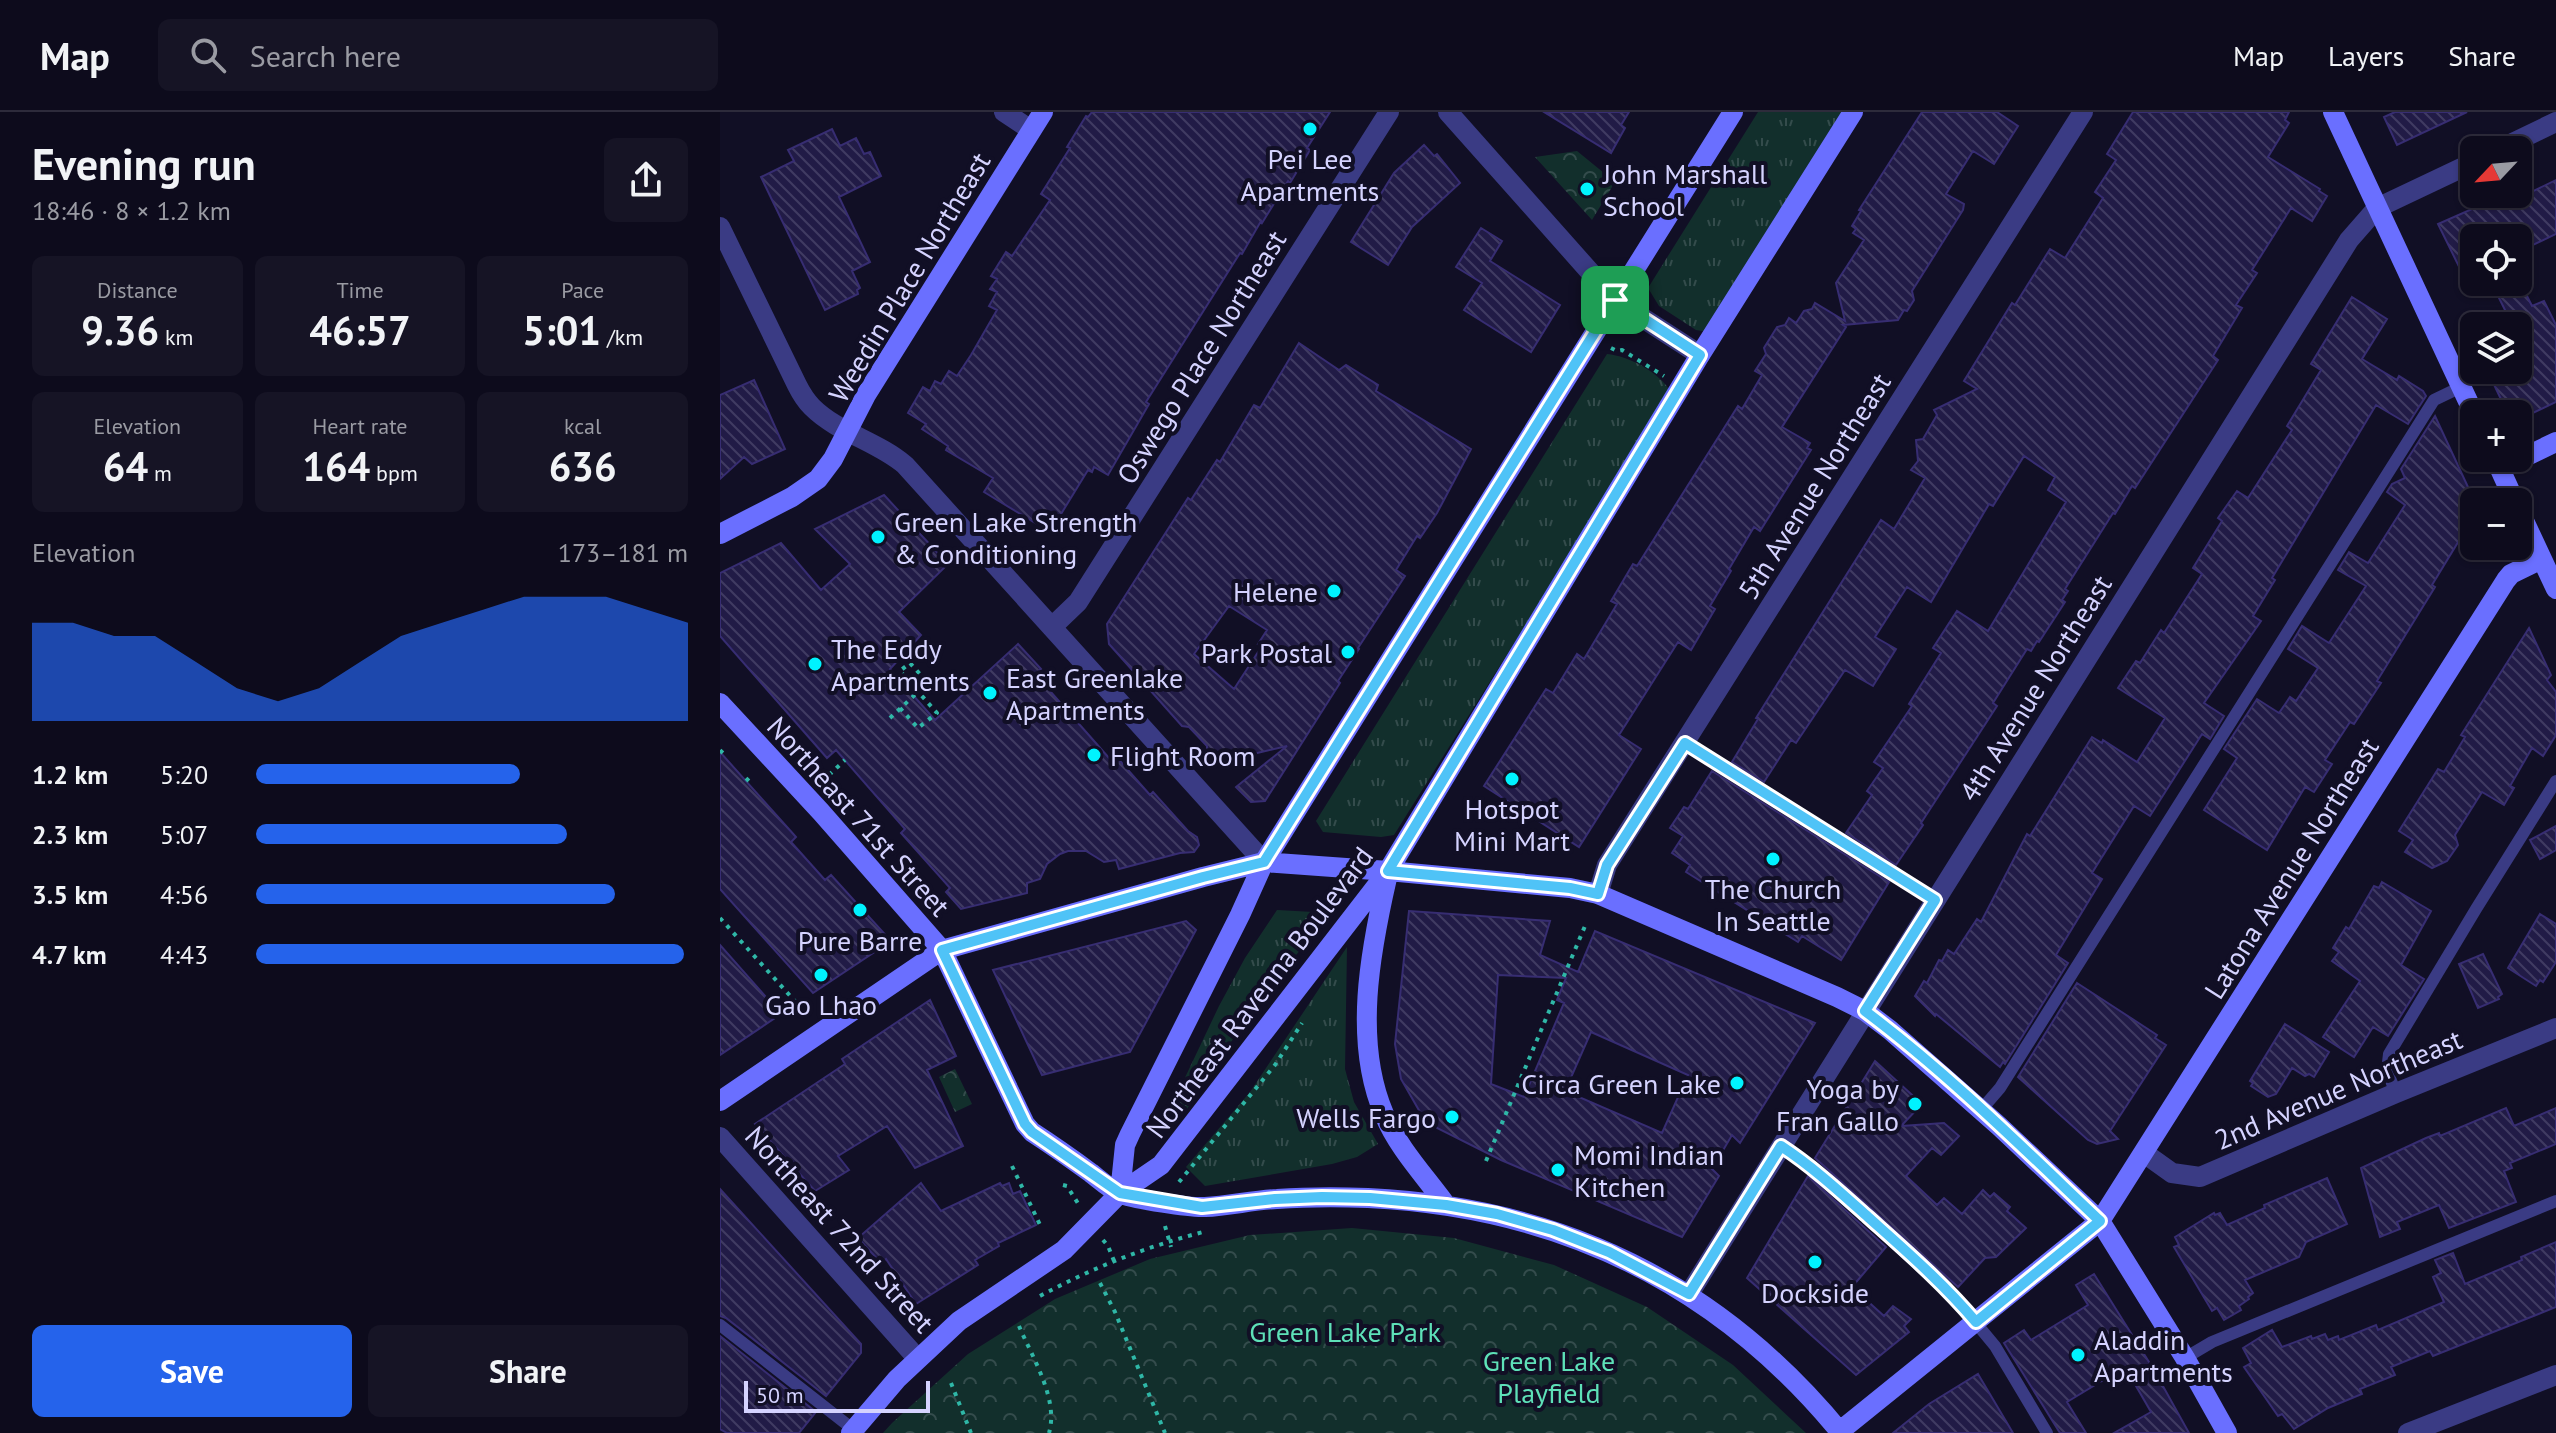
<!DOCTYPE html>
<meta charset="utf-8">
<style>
:root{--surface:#0d0b1c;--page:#161425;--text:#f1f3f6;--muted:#9a9ba3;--line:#2d2b3b;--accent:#2563eb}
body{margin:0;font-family:"PT Sans",sans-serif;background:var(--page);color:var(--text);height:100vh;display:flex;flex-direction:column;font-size:30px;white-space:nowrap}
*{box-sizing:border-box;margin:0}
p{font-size:26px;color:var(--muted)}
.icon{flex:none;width:44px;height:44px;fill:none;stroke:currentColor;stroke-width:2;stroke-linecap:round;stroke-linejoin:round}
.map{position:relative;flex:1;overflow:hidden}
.sheet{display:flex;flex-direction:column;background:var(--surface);width:720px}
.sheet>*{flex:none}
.needle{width:52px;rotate:244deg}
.fabs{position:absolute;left:1740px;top:24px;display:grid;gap:16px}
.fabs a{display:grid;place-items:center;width:72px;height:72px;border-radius:12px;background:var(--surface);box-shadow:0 2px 6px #0004,0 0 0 2px var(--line);font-size:40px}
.scale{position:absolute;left:24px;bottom:20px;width:186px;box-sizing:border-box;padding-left:8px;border:4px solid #d5d3ff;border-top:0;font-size:22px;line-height:28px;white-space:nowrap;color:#d5d3ff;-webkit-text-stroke:6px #110f25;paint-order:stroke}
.pin{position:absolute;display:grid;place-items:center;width:68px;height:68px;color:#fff;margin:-34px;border-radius:16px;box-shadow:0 4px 12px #0006}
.round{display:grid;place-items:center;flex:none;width:84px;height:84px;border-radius:12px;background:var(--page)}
.overview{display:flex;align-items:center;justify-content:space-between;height:136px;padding:0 32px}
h1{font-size:44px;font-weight:700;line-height:60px}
.metrics{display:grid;grid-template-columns:repeat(3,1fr);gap:12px;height:136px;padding:8px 32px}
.metrics div{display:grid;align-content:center;border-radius:12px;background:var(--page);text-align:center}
.metrics b{font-size:40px;font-weight:700}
.metrics small{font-size:22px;font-weight:400}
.metrics p{font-size:22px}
.chart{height:224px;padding:16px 32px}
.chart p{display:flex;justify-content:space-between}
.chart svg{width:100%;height:144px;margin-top:8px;fill:var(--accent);opacity:.7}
.button{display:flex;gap:16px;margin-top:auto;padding:16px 32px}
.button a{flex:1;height:92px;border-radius:12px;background:var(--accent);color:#fff;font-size:32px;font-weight:700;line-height:92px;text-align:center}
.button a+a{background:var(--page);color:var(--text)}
ul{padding:0 32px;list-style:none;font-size:26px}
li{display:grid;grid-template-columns:128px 96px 1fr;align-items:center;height:60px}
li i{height:20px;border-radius:10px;background:var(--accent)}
header{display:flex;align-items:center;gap:48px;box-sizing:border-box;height:112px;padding:0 40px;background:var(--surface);border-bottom:2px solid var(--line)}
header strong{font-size:38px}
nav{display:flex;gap:44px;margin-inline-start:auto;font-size:28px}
.search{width:560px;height:72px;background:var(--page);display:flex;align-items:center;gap:20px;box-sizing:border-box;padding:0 28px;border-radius:12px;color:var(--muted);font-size:30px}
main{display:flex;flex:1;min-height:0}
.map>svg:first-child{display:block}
.grass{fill:url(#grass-tufts)}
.park{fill:url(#park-crowns)}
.building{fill:url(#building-back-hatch);stroke:#372d72;stroke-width:2;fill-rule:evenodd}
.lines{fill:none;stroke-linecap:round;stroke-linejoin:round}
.path{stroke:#2fb7a7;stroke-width:4;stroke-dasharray:4 6;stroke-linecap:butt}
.lane{stroke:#3a3b84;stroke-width:12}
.street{stroke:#3a3b84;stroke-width:20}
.secondary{stroke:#6a6fff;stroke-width:20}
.route-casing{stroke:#fff;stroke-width:16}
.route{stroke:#4fc3f7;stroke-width:10}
.poi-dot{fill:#00f3fe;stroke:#110f25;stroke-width:3}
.labels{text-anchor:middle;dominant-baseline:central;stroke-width:8;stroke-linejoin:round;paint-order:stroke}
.poi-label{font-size:28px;fill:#d5d3ff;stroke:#110f25;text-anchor:start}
.street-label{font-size:28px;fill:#d5d3ff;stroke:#110f25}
.park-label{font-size:28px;fill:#5ee0b8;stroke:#110f25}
</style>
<header>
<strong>Map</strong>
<div class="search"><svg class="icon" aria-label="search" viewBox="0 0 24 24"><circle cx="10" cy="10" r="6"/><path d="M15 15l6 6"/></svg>Search here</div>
<nav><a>Map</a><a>Layers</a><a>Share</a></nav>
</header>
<main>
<section class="sheet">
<div class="overview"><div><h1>Evening run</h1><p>18:46 · 8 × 1.2 km</p></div><a class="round"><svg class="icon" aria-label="share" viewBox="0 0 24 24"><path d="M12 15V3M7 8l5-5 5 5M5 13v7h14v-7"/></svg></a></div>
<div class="metrics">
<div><p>Distance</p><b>9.36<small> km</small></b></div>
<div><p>Time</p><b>46:57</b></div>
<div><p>Pace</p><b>5:01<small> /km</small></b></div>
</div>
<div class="metrics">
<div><p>Elevation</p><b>64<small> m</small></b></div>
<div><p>Heart rate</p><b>164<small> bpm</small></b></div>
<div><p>kcal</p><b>636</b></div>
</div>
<div class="chart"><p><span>Elevation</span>173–181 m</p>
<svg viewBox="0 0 160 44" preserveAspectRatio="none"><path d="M0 44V14L10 14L20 18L30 18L40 26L50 34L60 38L70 34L80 26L90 18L100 14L110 10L120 6L130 6L140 6L150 10L160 14V44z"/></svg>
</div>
<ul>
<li><b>1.2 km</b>5:20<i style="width:61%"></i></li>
<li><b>2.3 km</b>5:07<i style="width:72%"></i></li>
<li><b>3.5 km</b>4:56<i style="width:83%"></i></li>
<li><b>4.7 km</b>4:43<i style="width:99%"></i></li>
</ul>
<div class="button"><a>Save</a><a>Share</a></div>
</section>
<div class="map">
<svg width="1836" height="1321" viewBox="0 0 1836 1321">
<defs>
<pattern id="grass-tufts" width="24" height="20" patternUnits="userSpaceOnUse" patternTransform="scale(2)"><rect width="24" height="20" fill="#122f2c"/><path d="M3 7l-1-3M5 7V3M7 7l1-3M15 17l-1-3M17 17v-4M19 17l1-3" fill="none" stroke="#344c4c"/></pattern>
<pattern id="park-crowns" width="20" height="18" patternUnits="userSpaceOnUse" patternTransform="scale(2)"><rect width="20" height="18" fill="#122f2c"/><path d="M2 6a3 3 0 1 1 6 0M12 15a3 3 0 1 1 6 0" fill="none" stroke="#344c4c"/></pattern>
<pattern id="building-back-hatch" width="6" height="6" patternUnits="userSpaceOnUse" patternTransform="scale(2)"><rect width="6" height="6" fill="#211b46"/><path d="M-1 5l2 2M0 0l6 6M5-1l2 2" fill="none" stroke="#403b62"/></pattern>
</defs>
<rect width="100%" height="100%" fill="#110f25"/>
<path class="grass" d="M1038 0H1125L988 220 976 218 939 194 928 176Z
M887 242C909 244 939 260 951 280L674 723 661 725 603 720 596 709Z
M557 798 611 801 552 872 480 974 466 999 454 1007 452 993 499 894 525 846Z
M627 835 625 957 634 990 658 1032 637 1045 612 1052 485 1074 466 1055 530 980Z"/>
<path class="park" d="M857 39 895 70 872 108 815 45Z
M235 957 252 992 235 1000 219 965Z
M632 1116 734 1126 834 1153 927 1195 1013 1253 1086 1321H163L172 1311 248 1242 335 1187 430 1147 530 1123Z"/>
<path class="building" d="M372 0H610L587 36 590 38 570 71 568 69 542 111 541 109 522 142 520 141 426 290 429 292 388 363 374 355 372 360 368 358 330 420 264 380 273 366 226 338 228 334 202 317 206 312 188 301 203 275 210 279 215 269 221 272 229 259 237 264 251 243 277 198 269 194 277 180 270 177 277 167 271 164 286 140 292 144 330 88 321 82 350 36 347 35 366 4 368 5Z
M824 0H909L901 13 905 16 891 41Z
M1202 0H1277L1298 14 1274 52 1253 39 1226 82 1244 92 1243 98 1192 179 1194 188 1187 199 1184 198 1178 208 1123 213 1126 215 1062 315 1090 331 1087 336 1091 338 1040 419 1034 415 1009 457 1011 459 990 494 995 497 971 538 958 530 899 623 921 637 859 735 764 674 826 577 833 581 857 542 864 547 897 492 891 489 913 452 917 454 1018 294 1022 297 1042 263 1035 259 1046 242 1044 236 1057 215 1065 213 1069 206 1076 211 1084 199 1092 197 1095 191 1125 209 1116 171 1144 128 1133 121 1136 117 1132 114 1141 99 1139 98Z
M1413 0H1569L1565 8 1569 11 1548 45 1600 77 1599 79 1607 84 1592 109 1571 96 1532 158 1537 161 1516 193 1522 196 1493 244 1498 248 1415 376 1412 374 1395 402 1393 401 1345 477 1348 479 1342 488 1345 490 1319 530 1317 529 1311 539 1307 537 1273 591 1277 594 1201 711 1203 713 1176 753 1126 721 1152 683 1147 679 1163 656 1154 650 1192 594 1189 592 1221 541 1213 536 1237 499 1268 519 1346 390 1328 378 1335 365 1304 344 1273 394 1269 392 1211 490 1187 475 1155 525 1176 537 1153 574 1125 558 1076 631 1071 628 1044 670 1012 650 1038 607 1036 606 1161 408 1174 417 1205 366 1191 358 1198 349 1196 328 1203 327 1217 303 1214 298 1257 277 1244 269 1292 191 1295 193 1330 137 1345 146 1383 86 1375 80 1396 48 1387 42Z
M1675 0H1747L1677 33 1664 5Z
M112 17 120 34 136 26 144 42 150 40 161 64 119 85 150 150 132 159 140 176 137 178 138 182 105 198 41 65 74 49 68 38Z
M704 33 714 44 717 42 740 71 692 115 668 153 631 130 674 61Z
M1836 68V122L1798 140V126H1754V185L1718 112 1786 82H1798L1799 76 1803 84Z
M761 116 782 129 770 149 840 193 811 240 744 198 762 171 736 155Z
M1798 166 1812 194 1824 189 1836 213V290L1798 308V302H1788L1767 258H1798V214H1793L1771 170H1798Z
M1632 185 1667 207 1642 247 1677 268 1679 264 1703 279 1706 284 1688 312 1656 293 1552 466 1555 468 1533 504 1541 509 1484 591 1504 604 1490 627 1482 622 1430 704 1414 694 1372 761 1382 767 1336 843 1348 851 1285 952 1283 950 1280 955 1216 902 1215 904 1195 884 1204 869 1207 871 1219 848 1222 849 1228 838 1234 842 1257 807 1261 810 1307 722 1310 724 1372 625 1382 631 1383 628 1417 650 1445 606 1398 576 1416 549 1420 551 1441 518 1444 521 1482 462 1473 456 1502 409 1498 406 1517 379 1528 386 1572 318 1567 314 1601 258 1591 252Z
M579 231 619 258 626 253 658 273 656 279 751 337 717 401 700 426 697 424 676 458 685 464 638 536 639 537 618 569 620 571 545 689 531 690 516 675 567 634 495 651 487 641V634L469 615 462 614 389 532 387 512 468 386 471 388 497 348 500 350 534 293 540 296ZM509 494 547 518 538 532 542 534 514 577 474 542Z
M34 268 65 337 32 352 24 345 0 367V283Z
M1715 304 1754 388V436L1740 427 1712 473 1715 475 1657 569 1661 571 1634 612 1630 610 1605 648 1612 652 1594 680 1585 675 1547 738 1484 698 1517 646 1504 637 1537 587 1559 601 1570 585 1576 589 1598 556 1568 537 1582 514 1609 531 1646 474 1618 458 1629 440 1648 451 1685 393 1667 380 1672 372 1685 366 1681 357Z
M164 383 228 452 179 500 201 523 170 557 215 608 298 532 321 557 315 562 389 646 394 642 430 683 433 680 468 719 477 725 479 733 474 740 460 741 399 757 396 748 384 750 366 739H348L340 742 327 752 320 767 307 771V781L241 797 226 780 230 776 181 721 185 717 116 638 107 646 0 524V461L61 431 101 478 130 452 95 417Z
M1809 516 1831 563 1827 568 1836 580V623L1823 644 1812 636 1790 674 1794 676 1784 693 1762 680 1735 723 1738 733 1727 749 1712 756 1685 740 1693 728 1679 719 1718 657 1724 660 1745 625 1741 623Z
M0 640 76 725 71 730 105 768 111 763 171 829 93 881 0 777Z
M992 659 1169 770 1121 848 1082 824 1078 830 966 760 970 753 952 741 963 724 950 716 964 695 968 697Z
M1836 714V738L1820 747 1810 728Z
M1662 770 1711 799 1681 853 1704 867 1668 924 1653 915 1634 945 1603 925 1640 869 1612 849 1619 840 1613 836 1626 815 1629 817 1654 774 1659 776Z
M689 799 830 809 820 843 858 860 875 819 1095 911 1020 1031 1012 1023 992 1057 999 1064 962 1125 781 1048 717 1016 700 1000 681 967 675 932ZM778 863 846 866 837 888 844 891 804 985 771 972ZM871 920 968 963 942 1021 845 979Z
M1820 802 1836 812V850L1823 870 1820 868 1816 874 1788 856Z
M466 809 476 818 410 940 322 963 273 858Z
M0 833 61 902 0 943Z
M1763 842 1782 882 1778 885 1779 887 1758 896 1739 852Z
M1357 871 1437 923 1435 926 1446 933 1390 1019 1398 1027 1377 1032 1368 1028 1298 965Z
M210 888 236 944 207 958 243 1034 195 1056 167 1014 118 1044 129 1058 95 1079 35 1012 125 952 122 947Z
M1565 912 1609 940 1594 965 1589 962 1585 964 1572 956 1556 982 1548 985 1531 974 1533 971 1530 969Z
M1155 949 1202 992 1181 1014 1224 1011 1239 1024 1221 1043 1212 1036 1186 1064 1217 1093 1224 1086 1242 1102 1263 1078 1270 1085 1274 1081 1290 1095 1287 1099 1306 1116 1276 1145 1265 1146 1238 1175 1095 1046Z
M1786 996 1794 1014 1836 996V1032L1790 1051 1792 1056 1784 1059 1796 1090 1729 1116 1719 1093 1677 1110 1680 1117 1660 1125 1641 1056 1706 1026 1719 1021 1720 1024Z
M1088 1064 1166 1135 1132 1175 1164 1204 1173 1194 1191 1207 1184 1214 1189 1220 1136 1263 1027 1166Z
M1607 1066 1627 1112 1586 1130 1579 1145 1525 1168 1533 1181 1528 1185 1529 1187 1519 1194 1521 1198 1504 1208 1497 1196 1492 1199 1454 1135 1459 1133 1455 1125 1494 1101 1495 1103 1500 1101 1507 1113 1545 1096 1544 1093Z
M201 1071 221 1099 280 1071 282 1074 289 1071 293 1082 300 1079 316 1113 278 1131 279 1134 255 1148 258 1153 196 1192 166 1147 161 1151 138 1126Z
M0 1077 141 1232V1241L106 1284 6 1206 0 1204Z
M1836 1130V1195L1713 1244 1710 1239 1671 1255 1675 1263 1640 1277 1642 1282 1608 1296 1574 1317 1562 1302 1558 1304 1524 1255 1531 1251 1523 1236 1552 1218 1562 1235 1591 1224 1592 1227 1605 1222 1608 1228 1618 1224 1619 1228 1656 1213 1658 1218 1724 1190 1713 1165 1721 1161 1715 1148 1733 1141 1745 1172 1802 1148 1801 1145Z
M1374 1162 1434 1258 1469 1321H1394L1431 1300 1405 1255 1347 1290 1366 1321H1340L1284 1231 1304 1218 1311 1228 1368 1193 1356 1173Z
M0 1224 96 1300 79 1321H7L0 1317Z
M1258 1262 1293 1321H1173L1209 1292Z"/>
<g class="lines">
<path class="path" d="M891 236 897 239 902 238 944 264
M180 596 198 616 217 601 180 559 190 551 208 571
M170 606 213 566 221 562
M0 641 3 638
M109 663 125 648
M26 669 29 666
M0 806 82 897
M766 1049 865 814
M292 1054 322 1117
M459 1070 555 953 582 911
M343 1073 347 1074 359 1093
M445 1114 451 1135
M383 1128 388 1134 396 1154
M380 1171 395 1200 445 1321
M320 1184C374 1155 428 1134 487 1119
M299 1214C312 1245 339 1287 329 1321
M231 1271 251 1321"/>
<path class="lane" d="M965 631 1215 788
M1676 981 1667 959 1669 942 1756 797 1836 669
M1261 998 1280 976 1714 288 1741 275
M1061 1034 1088 1052 1236 1187 1275 1234 1327 1321
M0 1213 134 1318
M1465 1246 1492 1230 1836 1089"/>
<path class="street" d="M284 0 311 18
M728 0 895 188 980 243
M1778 38 1836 10
M0 115 77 273C81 281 86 289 92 295 118 321 157 329 185 353L544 750
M333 514 358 490 669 0
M878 782 887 753 1363 0
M0 1025 197 1246
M1424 1041 1452 1061 1480 1065 1676 981 1836 916
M969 1182 1629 128 1657 96 1754 50
M1688 1321 1836 1263"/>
<path class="secondary" d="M1613 0 1754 302
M1775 346 1795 390
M1780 357 1836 330
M1798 396 1836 477
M0 422 72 385 98 367 113 347 146 283 323 0
M0 591 101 700 222 838 305 1012 312 1020C332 1033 352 1047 371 1061 380 1068 391 1078 401 1082 416 1087 469 1096 485 1095 509 1094 533 1088 557 1087 587 1085 618 1085 648 1086 840 1095 999 1172 1121 1321
M667 766C650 840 633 930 664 1002 678 1036 705 1064 726 1093
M0 989 222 838 483 765 544 750 668 759 850 776 878 782 1117 885 1145 899 1170 918 1279 1014 1380 1109 1465 1246 1507 1321
M400 1081 405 1033 410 1022 520 803 544 750 1013 0
M1120 1319 1380 1109 1786 468 1791 462 1822 447
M131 1321 177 1267 239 1209 344 1138 400 1081 441 1053 668 759 980 243 1133 0"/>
</g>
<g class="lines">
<defs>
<path id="route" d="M895 188 980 243 668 759 850 776 878 782 887 753 965 631 1215 788 1145 899C1229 962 1304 1037 1380 1109L1256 1210C1223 1171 1186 1139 1148 1105 1120 1080 1093 1055 1061 1034L969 1182 889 1140 833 1118 777 1102 726 1093 650 1086 602 1085 555 1087 482 1095 400 1081 312 1020 305 1012 222 838 483 765 544 750Z"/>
</defs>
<use href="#route" class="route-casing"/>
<use href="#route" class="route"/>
</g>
<g class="poi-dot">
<circle cx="590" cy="17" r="8"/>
<circle cx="867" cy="77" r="8"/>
<circle cx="158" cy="425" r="8"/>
<circle cx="614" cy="479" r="8"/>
<circle cx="628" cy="540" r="8"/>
<circle cx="95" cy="552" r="8"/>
<circle cx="270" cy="581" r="8"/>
<circle cx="374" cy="643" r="8"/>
<circle cx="792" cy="667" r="8"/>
<circle cx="1053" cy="747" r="8"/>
<circle cx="140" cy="798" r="8"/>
<circle cx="101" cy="863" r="8"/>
<circle cx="1017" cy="971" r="8"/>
<circle cx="1195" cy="992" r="8"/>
<circle cx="732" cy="1005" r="8"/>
<circle cx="838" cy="1058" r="8"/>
<circle cx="1095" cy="1150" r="8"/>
<circle cx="1358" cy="1243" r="8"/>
</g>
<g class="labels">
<g class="poi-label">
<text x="590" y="46" text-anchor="middle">Pei Lee<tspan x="590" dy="32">Apartments</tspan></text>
<text x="883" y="61">John Marshall<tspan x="883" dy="32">School</tspan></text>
<text x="174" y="409">Green Lake Strength<tspan x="174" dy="32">&amp; Conditioning</tspan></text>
<text x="598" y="479" text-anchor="end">Helene</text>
<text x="111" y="536">The Eddy<tspan x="111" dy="32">Apartments</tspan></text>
<text x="612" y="540" text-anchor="end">Park Postal</text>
<text x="286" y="565">East Greenlake<tspan x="286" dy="32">Apartments</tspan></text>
<text x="390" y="643">Flight Room</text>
<text x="792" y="696" text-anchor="middle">Hotspot<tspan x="792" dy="32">Mini Mart</tspan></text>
<text x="1053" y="776" text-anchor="middle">The Church<tspan x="1053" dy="32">In Seattle</tspan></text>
<text x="140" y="828" text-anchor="middle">Pure Barre</text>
<text x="101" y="892" text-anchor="middle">Gao Lhao</text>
<text x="1001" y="971" text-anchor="end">Circa Green Lake</text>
<text x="1179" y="976" text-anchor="end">Yoga by<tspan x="1179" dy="32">Fran Gallo</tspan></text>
<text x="716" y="1005" text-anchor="end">Wells Fargo</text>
<text x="854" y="1042">Momi Indian<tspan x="854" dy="32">Kitchen</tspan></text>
<text x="1095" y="1180" text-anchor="middle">Dockside</text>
<text x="1374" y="1227">Aladdin<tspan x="1374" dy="32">Apartments</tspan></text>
</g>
<g class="street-label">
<text transform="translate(189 165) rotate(-59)">Weedin Place Northeast</text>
<text transform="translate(481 245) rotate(-58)">Oswego Place Northeast</text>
<text transform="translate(1094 374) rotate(-58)">5th Avenue Northeast</text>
<text transform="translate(1315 576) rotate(-58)">4th Avenue Northeast</text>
<text transform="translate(139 704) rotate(48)">Northeast 71st Street</text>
<text transform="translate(1571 756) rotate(-58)">Latona Avenue Northeast</text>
<text transform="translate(539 880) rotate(-53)">Northeast Ravenna Boulevard</text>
<text transform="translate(1618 977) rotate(-23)">2nd Avenue Northeast</text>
<text transform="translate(120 1117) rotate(48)">Northeast 72nd Street</text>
</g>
<g class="park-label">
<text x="625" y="1219">Green Lake Park</text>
<text x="829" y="1248">Green Lake<tspan x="829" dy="32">Playfield</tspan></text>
</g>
</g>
</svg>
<div class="fabs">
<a><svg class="needle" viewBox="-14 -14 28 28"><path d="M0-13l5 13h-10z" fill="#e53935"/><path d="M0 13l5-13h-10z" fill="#9a9ba3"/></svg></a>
<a><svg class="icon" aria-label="locate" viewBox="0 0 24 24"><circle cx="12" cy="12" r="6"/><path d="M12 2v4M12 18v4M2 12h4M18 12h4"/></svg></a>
<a><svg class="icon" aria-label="layers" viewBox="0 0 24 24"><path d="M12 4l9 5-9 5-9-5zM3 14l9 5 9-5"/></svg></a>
<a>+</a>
<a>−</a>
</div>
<div class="scale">50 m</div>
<div class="pin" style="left:895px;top:188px;background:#1e9e55"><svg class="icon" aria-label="arrive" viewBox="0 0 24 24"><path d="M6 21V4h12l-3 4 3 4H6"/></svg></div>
</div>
</main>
